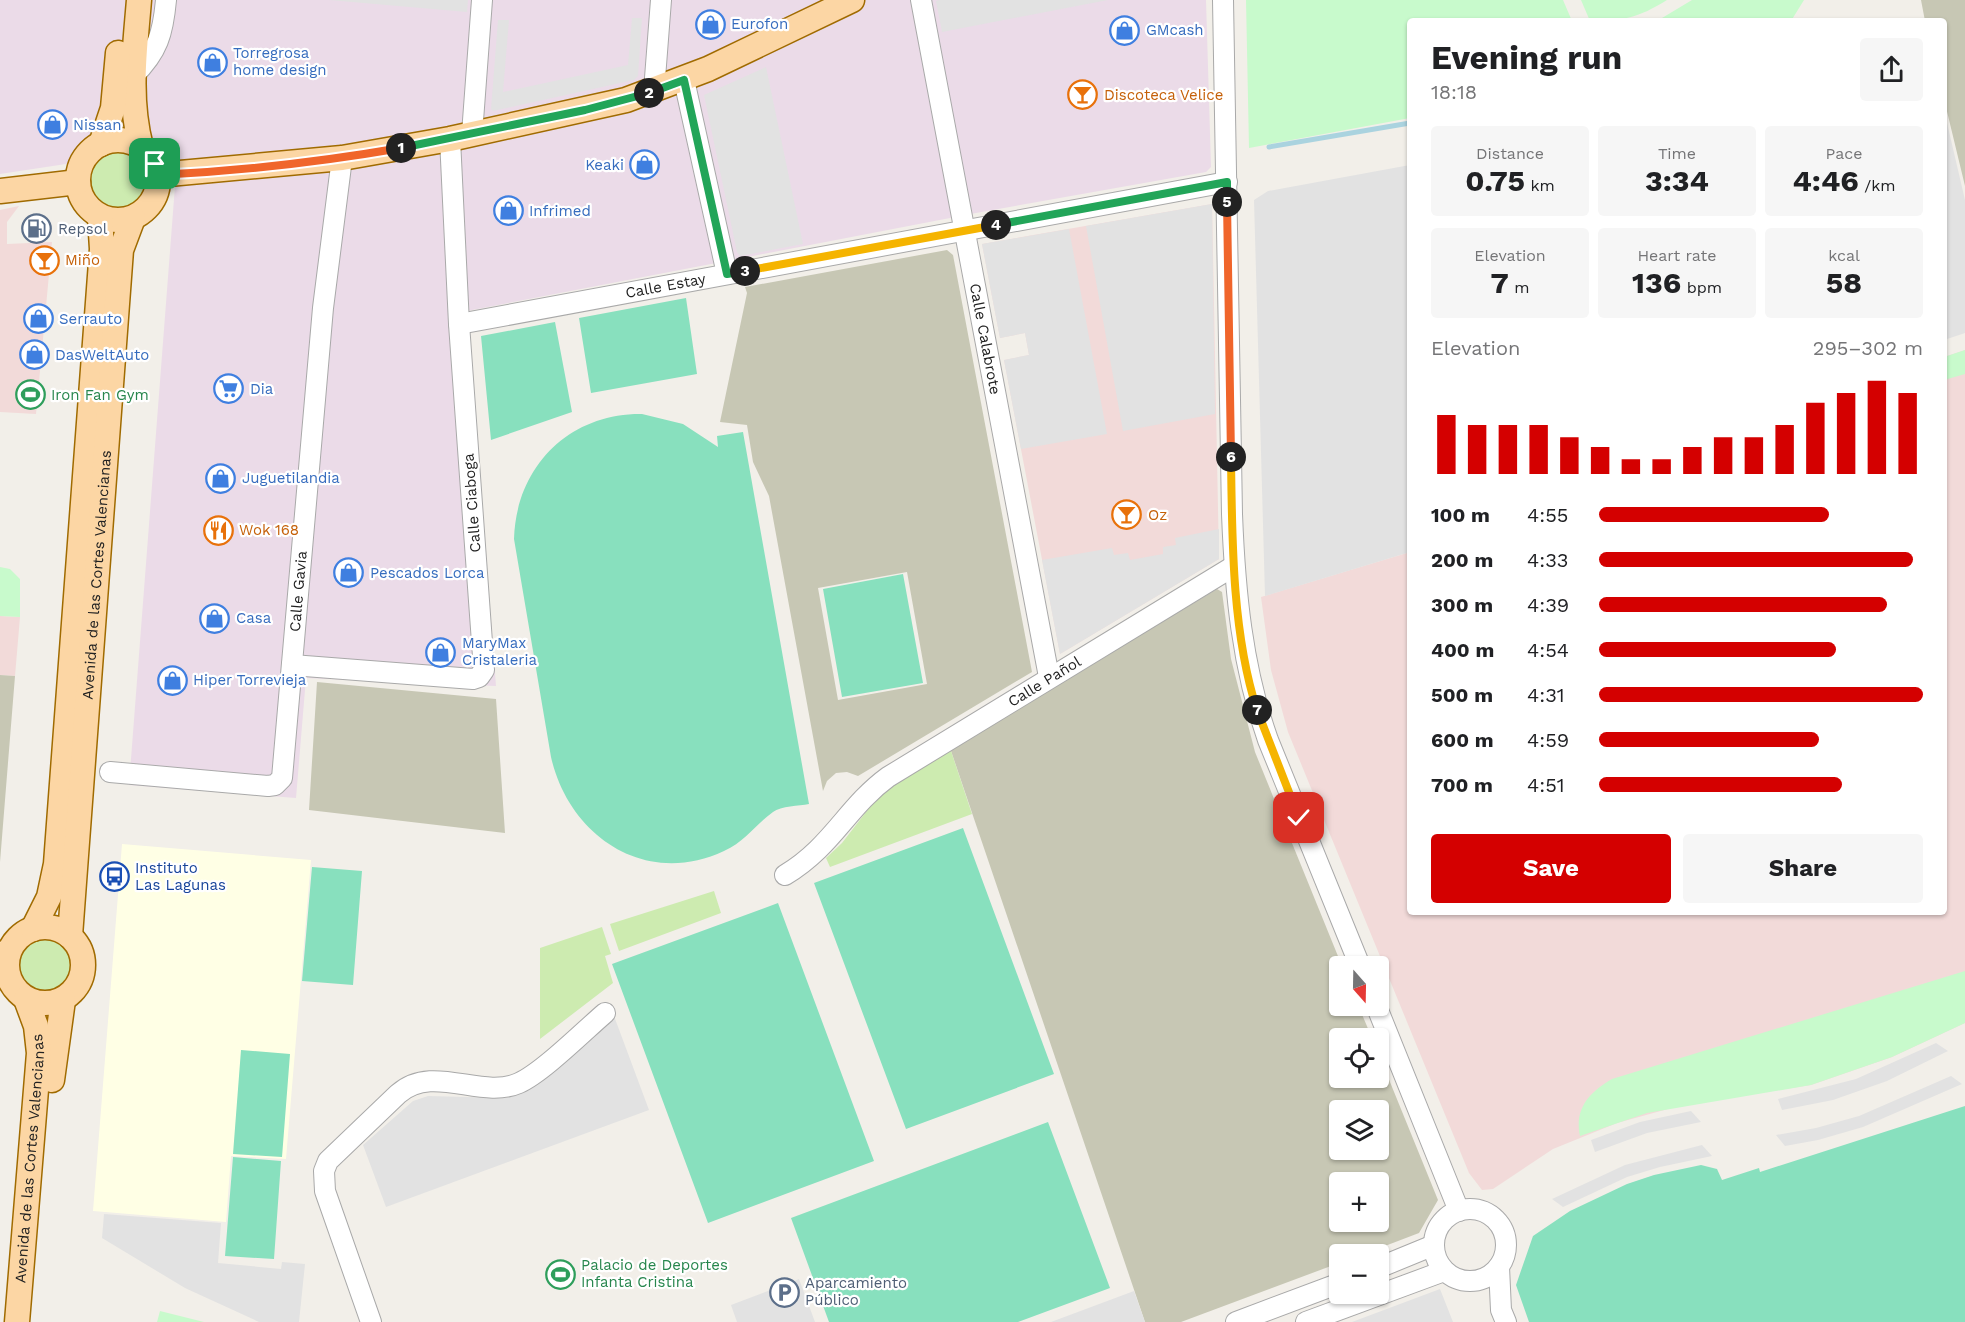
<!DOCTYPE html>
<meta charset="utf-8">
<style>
:root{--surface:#fff;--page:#f6f6f6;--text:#202124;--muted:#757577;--accent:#d40000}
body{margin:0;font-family:"Work Sans",sans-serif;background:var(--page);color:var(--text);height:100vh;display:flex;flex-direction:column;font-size:22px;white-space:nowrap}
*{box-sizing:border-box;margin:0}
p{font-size:20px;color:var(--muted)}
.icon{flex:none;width:33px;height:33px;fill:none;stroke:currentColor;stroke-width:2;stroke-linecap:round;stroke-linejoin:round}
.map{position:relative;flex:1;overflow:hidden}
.panel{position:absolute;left:1407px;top:18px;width:540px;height:897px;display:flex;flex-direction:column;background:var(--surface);border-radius:6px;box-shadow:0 2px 4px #0004}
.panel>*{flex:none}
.needle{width:39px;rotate:160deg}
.tools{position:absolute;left:1329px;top:956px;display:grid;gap:12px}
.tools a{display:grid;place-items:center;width:60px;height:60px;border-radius:6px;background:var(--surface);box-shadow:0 2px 4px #0004;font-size:30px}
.pin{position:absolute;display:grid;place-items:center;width:51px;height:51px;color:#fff;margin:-26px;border-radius:12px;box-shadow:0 3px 9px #0006}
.km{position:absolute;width:30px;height:30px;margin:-15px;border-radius:50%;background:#222;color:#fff;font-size:16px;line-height:30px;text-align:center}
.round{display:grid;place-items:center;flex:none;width:63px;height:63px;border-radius:6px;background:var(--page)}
.overview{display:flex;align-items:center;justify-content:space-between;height:102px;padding:0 24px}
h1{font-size:33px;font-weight:700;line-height:45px}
.figures{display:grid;grid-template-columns:repeat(3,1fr);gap:9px;height:102px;padding:6px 24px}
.figures div{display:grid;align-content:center;border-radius:6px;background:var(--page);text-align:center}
.figures b{font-size:30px;font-weight:700}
.figures small{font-size:16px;font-weight:400}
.figures p{font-size:16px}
.chart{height:168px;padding:12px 24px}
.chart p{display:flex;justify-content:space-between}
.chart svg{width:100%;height:108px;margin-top:6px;stroke:var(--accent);stroke-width:6}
.cta{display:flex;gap:12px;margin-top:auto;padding:12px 24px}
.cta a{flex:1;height:69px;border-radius:6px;background:var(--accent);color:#fff;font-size:24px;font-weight:700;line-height:69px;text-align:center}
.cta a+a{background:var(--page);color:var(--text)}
ul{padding:0 24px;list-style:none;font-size:20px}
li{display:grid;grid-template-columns:96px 72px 1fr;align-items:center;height:45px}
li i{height:15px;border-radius:8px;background:var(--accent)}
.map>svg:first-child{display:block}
.commercial{fill:#f2dad9}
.industrial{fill:#ebdbe8}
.education{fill:#ffffe5}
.construction{fill:#c7c7b4;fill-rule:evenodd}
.grass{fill:#cdebb0}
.park{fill:#c8facc}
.pitch{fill:#88e0be}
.parking{fill:#e2e2e2}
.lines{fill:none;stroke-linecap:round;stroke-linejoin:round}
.stream{stroke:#aad3df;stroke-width:5}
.minor-casing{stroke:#a9a9a9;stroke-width:22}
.major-casing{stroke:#a06b00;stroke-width:27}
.minor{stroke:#fff;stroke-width:20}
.major{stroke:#fcd6a4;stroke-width:24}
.split-1-casing{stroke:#fff;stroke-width:12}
.split-2-casing{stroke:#fff;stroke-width:12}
.split-3-casing{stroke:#fff;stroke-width:12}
.split-4-casing{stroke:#fff;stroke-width:12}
.split-5-casing{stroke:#fff;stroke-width:12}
.split-6-casing{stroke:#fff;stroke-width:12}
.split-7-casing{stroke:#fff;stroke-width:12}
.split-8-casing{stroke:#fff;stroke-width:12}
.split-1{stroke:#f0652b;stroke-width:8}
.split-2{stroke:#22a559;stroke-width:8}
.split-3{stroke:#22a559;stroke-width:8}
.split-4{stroke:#f5b400;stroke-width:8}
.split-5{stroke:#22a559;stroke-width:8}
.split-6{stroke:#f0652b;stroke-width:8}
.split-7{stroke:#f5b400;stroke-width:8}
.split-8{stroke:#f5b400;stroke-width:8}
.labels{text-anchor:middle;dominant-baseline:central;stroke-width:4.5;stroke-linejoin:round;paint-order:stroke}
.shop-label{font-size:15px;fill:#366cbe;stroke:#fff;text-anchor:start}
.food-label{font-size:15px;fill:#c56008;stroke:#fff;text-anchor:start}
.service-label{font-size:15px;fill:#4e5e75;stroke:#fff;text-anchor:start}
.street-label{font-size:15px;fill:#222;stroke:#fff}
.leisure-label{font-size:15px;fill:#27864d;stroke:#fff;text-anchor:start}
.transit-label{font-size:15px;fill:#164399;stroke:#fff;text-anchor:start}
</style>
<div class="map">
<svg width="1965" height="1322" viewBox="0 0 1965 1322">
<rect width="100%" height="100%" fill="#f2efe9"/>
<path class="commercial" d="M1212 204 1219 559 1060 654 1004 360 1029 355 1025 333 1000 338 982 244Z
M19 206 7 222V244L52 242 36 414 0 412V210Z
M1965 350V1023L1892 1057 1811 1085 1686 1104 1617 1123 1553 1149 1493 1189 1482 1190 1469 1173 1288 732 1271 670 1261 597 1410 552V912H1944V357Z
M0 616 20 617 15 676 0 675Z"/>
<path class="industrial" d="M0 0H1206L1211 167 1206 172 976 213 467 311 496 686 306 678 296 798 129 785 178 147 0 174Z"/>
<path class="education" d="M122 844 311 860 286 1159 231 1156 226 1222 93 1211Z"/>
<path class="construction" d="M1921 0H1965V186L1944 99V21H1925Z
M947 250 953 255 1032 672 858 776 847 772 836 773 827 781 823 791 769 496 753 462 747 425 720 422 747 293 745 287ZM907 572 927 684 838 700 818 588Z
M1217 589 1222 592 1231 659 1255 752 1342 966H1340V1005H1358L1372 1038H1340V1077H1378L1379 1055 1438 1200 1419 1233 1364 1254H1340L1339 1263 1181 1322H1145L950 748ZM1340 1110H1378V1149H1340ZM1340 1182H1378V1221H1340Z
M0 675 15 676 0 862Z
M317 682 496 699 505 833 309 810Z"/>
<path class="grass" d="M89 181a29 29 0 1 1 58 0a29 29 0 1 1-58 0Z
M950 748 972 814 830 867 826 858 842 843 883 790Z
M714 891 721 913 619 951 610 924Z
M602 927 611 954 605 956 613 983 540 1039V948Z
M16 965a29 29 0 1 1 58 0a29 29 0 1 1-58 0Z"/>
<path class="park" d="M1246 0H1563L1572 21H1410V118L1249 148Z
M1581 0H1667C1638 18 1623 21 1590 21Z
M1692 0H1804L1791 21H1657Z
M1965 350V374L1944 380V357Z
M0 567 10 569 20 579V617L0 616Z
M1965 971V1023L1892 1057 1811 1085 1647 1113 1580 1136C1574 1108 1590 1092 1612 1079Z
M160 1311 204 1322H157Z"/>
<path class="pitch" d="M686 298 697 374 591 393 579 318Z
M555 322 572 412 491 440 481 336Z
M642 414 683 424 718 447 717 436 743 432 809 804C799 806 781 806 773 812 755 825 746 841 724 851 645 888 569 836 551 757L514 539C516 467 569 413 642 414Z
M903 574 923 683 842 697 823 589Z
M963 828 1054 1074 906 1129 814 883Z
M312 867 362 871 353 985 302 981Z
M778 903 874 1161 708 1223 612 964Z
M241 1050 290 1054 282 1157 233 1154Z
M1965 1106V1322H1529L1516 1285 1533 1236 1570 1211 1627 1184 1654 1175 1701 1165 1717 1169 1722 1180 1759 1168 1760 1172Z
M1048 1122 1110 1288 1018 1322H829L791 1218Z
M233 1157 281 1161 274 1259 225 1256Z"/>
<path class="parking" d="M329 0H468L467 12Z
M939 0H1108L942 32 936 1Z
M632 18H642L638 76 634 80 493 111 491 109 498 20H509L503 92 628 65Z
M766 67 803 244 740 256 737 252 704 95Z
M1944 110 1965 200V333L1944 340Z
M1410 165V552L1265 596 1254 200 1268 191Z
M1212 204 1215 414 1123 431 1086 226Z
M1069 229 1107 434 1021 449 1004 360 1029 355 1025 333 1000 338 982 244Z
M1219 529V559L1060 654 1042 560 1112 548 1114 555 1128 553 1130 560 1163 554V547L1176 545 1175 538Z
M614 1016 649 1110 386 1207 363 1145 413 1101 428 1096 505 1098 524 1092Z
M1936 1043 1948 1051 1887 1081 1833 1100 1782 1110 1778 1099 1856 1079Z
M1951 1076 1962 1084 1863 1127 1818 1140 1785 1146 1776 1135 1816 1128 1859 1116Z
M1691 1111 1701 1122 1647 1133 1595 1152 1591 1140 1640 1122Z
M1702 1145 1712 1156 1660 1167 1627 1177 1563 1207 1552 1199 1625 1165Z
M104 1214 221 1223 218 1263 281 1269 282 1262 305 1264 299 1322H259L185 1288 102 1238Z
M799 1279 815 1322H737L731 1305Z
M1440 1289 1453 1322H1352Z
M1134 1291 1145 1322H1051Z"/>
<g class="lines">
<path class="stream" d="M1269 147 1410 123"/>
<defs>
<g id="minor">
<path id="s1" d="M921 0 1049 677"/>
<path d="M1223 0 1232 514C1235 591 1242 667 1268 740L1360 966"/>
<path d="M133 76C158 52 163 33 166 0"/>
<path d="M684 80 727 274"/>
<path d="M654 91 661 0"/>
<path d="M472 134 482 0"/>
<path id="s2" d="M459 324 1227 182"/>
<path d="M292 665 473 679 479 677 484 670 459 324 450 139"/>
<path id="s3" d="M110 772 268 786 275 785 282 778 323 308 342 158"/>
<path id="s4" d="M785 875C832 847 847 807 888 777L1234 566"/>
<path d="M0 953 11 948"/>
<path d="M0 970 8 975"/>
<path d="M1376 1005 1459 1211"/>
<circle cx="1470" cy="1245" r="36"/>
<path d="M1499 1267 1501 1310 1506 1322"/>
<path d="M1378 1268 1434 1245"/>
<path d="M371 1322 325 1191 324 1171 328 1161 398 1094C433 1063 481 1100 519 1083 542 1073 585 1030 605 1013"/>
<path d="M1236 1322 1340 1283"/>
<path d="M1306 1322 1444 1271"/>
</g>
<g id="major">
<path d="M139 0C135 50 128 98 141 147"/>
<circle cx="118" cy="180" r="40"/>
<path d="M101 144 113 108 118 53"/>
<path d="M158 175 342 158 450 139 626 100 708 69 852 0"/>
<path d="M0 191 78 182"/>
<circle cx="45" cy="965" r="38"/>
<path d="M33 929 49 897 56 864 102 249 100 217"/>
<path id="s5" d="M70 936 121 250 133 218"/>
<path d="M52 1080 63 1000"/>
<path id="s6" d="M17 1322 39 1053 36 1026 26 999"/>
</g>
</defs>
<use href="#minor" class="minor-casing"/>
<use href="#major" class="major-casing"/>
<use href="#minor" class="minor"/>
<use href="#major" class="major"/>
</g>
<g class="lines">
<defs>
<path id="split-1" d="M155 164 158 175C240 171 320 162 401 148"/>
<path id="split-2" d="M401 148 585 110 649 93"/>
<path id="split-3" d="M649 93 684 80 727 274 745 271"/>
<path id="split-4" d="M745 271 996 225"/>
<path id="split-5" d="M996 225 1227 182V202"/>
<path id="split-6" d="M1227 202 1231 457"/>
<path id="split-7" d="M1231 457C1232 538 1232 633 1257 710"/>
<path id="split-8" d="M1257 710 1299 818"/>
</defs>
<use href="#split-1" class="split-1-casing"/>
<use href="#split-2" class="split-2-casing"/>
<use href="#split-3" class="split-3-casing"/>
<use href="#split-4" class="split-4-casing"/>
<use href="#split-5" class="split-5-casing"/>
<use href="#split-6" class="split-6-casing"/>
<use href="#split-7" class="split-7-casing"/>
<use href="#split-8" class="split-8-casing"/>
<use href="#split-1" class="split-1"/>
<use href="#split-2" class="split-2"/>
<use href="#split-3" class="split-3"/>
<use href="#split-4" class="split-4"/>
<use href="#split-5" class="split-5"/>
<use href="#split-6" class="split-6"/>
<use href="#split-7" class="split-7"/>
<use href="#split-8" class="split-8"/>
</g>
<defs>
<symbol id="shop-ring" viewBox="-11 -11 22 22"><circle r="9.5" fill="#fff" stroke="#3f7fe0" stroke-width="1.5"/><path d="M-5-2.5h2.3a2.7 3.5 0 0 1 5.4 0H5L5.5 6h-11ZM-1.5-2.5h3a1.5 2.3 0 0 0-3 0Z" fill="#3f7fe0"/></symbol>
<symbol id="bar-ring" viewBox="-11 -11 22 22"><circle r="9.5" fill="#fff" stroke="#e8710a" stroke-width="1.5"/><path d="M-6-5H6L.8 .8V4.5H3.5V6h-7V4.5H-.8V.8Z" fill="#e8710a"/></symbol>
<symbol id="fuel-ring" viewBox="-11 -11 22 22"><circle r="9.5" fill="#fff" stroke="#5c6f8a" stroke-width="1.5"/><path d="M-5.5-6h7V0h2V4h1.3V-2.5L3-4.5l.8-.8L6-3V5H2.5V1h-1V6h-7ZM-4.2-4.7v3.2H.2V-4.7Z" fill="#5c6f8a"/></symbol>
<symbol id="supermarket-ring" viewBox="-11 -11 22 22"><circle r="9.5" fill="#fff" stroke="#3f7fe0" stroke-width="1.5"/><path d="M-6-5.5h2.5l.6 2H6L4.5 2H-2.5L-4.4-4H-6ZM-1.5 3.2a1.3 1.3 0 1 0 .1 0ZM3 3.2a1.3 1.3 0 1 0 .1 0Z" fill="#3f7fe0"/></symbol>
<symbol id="stadium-ring" viewBox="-11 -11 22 22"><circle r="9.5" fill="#fff" stroke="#2e9e5b" stroke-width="1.5"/><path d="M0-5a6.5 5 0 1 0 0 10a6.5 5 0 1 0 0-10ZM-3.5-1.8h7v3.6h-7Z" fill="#2e9e5b"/></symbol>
<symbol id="restaurant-ring" viewBox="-11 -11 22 22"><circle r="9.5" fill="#fff" stroke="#e8710a" stroke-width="1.5"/><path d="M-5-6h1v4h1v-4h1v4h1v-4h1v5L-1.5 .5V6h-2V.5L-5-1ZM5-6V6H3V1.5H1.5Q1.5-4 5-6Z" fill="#e8710a"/></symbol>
<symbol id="bus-ring" viewBox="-11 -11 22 22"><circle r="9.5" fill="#fff" stroke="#1a4fb4" stroke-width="1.5"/><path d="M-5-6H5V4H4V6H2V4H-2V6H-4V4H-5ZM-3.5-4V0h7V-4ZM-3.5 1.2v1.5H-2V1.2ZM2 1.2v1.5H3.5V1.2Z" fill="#1a4fb4"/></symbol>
<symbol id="parking-ring" viewBox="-11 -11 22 22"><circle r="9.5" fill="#fff" stroke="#5c6f8a" stroke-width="1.5"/><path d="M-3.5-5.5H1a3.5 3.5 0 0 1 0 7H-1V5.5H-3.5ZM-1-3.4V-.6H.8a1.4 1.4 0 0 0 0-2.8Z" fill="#5c6f8a"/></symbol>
</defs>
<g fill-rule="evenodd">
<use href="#shop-ring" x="694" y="8" width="33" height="33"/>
<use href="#shop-ring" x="1108" y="14" width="33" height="33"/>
<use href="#shop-ring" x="196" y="46" width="33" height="33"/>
<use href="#bar-ring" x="1066" y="78" width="33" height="33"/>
<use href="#shop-ring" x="36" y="108" width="33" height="33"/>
<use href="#shop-ring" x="628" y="148" width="33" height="33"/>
<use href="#shop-ring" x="492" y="194" width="33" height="33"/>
<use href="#fuel-ring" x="20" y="212" width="33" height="33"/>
<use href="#bar-ring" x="28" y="244" width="33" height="33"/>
<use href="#shop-ring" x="22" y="302" width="33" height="33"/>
<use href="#shop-ring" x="18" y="338" width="33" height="33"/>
<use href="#supermarket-ring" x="212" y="372" width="33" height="33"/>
<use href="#stadium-ring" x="14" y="378" width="33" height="33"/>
<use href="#shop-ring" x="204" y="462" width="33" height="33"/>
<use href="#bar-ring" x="1110" y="498" width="33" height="33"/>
<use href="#restaurant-ring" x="202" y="514" width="33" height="33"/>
<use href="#shop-ring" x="332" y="556" width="33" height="33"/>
<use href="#shop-ring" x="198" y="602" width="33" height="33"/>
<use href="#shop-ring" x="424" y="636" width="33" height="33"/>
<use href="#shop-ring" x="156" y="664" width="33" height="33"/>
<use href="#bus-ring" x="98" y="860" width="33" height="33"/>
<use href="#stadium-ring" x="544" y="1258" width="33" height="33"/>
<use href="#parking-ring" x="768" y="1276" width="33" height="33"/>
</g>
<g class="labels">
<g class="shop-label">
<text x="731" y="24">Eurofon</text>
<text x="1146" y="30">GMcash</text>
<text x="233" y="53">Torregrosa<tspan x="233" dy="17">home design</tspan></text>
<text x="73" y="125">Nissan</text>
<text x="624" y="165" text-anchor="end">Keaki</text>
<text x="529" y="211">Infrimed</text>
<text x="59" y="319">Serrauto</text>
<text x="55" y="355">DasWeltAuto</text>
<text x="250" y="389">Dia</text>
<text x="242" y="478">Juguetilandia</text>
<text x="370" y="573">Pescados Lorca</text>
<text x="236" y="618">Casa</text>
<text x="462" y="643">MaryMax<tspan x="462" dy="17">Cristaleria</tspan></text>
<text x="193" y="680">Hiper Torrevieja</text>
</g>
<g class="food-label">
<text x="1104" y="95">Discoteca Velice</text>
<text x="65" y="260">Miño</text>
<text x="1148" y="515">Oz</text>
<text x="239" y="530">Wok 168</text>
</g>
<g class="service-label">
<text x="58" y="229">Repsol</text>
<text x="805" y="1283">Aparcamiento<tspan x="805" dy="17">Público</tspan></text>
</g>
<g class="street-label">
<text stroke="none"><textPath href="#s2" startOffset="210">Calle Estay</textPath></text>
<text stroke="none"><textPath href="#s1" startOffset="345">Calle Calabrote</textPath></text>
<text transform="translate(472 503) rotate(-94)">Calle Ciaboga</text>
<text stroke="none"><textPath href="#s5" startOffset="362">Avenida de las Cortes Valencianas</textPath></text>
<text stroke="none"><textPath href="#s3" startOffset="363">Calle Gavia</textPath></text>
<text stroke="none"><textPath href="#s4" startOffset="326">Calle Pañol</textPath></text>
<text stroke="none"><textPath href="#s6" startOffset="164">Avenida de las Cortes Valencianas</textPath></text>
</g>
<g class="leisure-label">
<text x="51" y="395">Iron Fan Gym</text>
<text x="581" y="1265">Palacio de Deportes<tspan x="581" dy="17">Infanta Cristina</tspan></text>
</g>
<g class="transit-label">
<text x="135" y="868">Instituto<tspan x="135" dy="17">Las Lagunas</tspan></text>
</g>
</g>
</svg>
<div class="tools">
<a><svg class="needle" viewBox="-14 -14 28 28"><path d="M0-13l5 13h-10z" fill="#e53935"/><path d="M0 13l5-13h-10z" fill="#757577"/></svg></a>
<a><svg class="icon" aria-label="locate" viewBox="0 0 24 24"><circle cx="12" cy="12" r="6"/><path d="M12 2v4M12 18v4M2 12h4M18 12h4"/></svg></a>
<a><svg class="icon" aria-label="layers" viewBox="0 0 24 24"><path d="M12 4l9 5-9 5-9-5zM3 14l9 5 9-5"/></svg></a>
<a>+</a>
<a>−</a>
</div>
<div class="pin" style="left:155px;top:164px;background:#1e9e55"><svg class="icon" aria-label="arrive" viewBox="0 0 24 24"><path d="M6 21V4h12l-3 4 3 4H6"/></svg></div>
<div class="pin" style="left:1299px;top:818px;background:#d93025"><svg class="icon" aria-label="check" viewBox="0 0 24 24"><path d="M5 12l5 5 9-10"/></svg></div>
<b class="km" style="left:401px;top:148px">1</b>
<b class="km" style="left:649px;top:93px">2</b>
<b class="km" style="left:745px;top:271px">3</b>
<b class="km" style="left:996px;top:225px">4</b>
<b class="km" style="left:1227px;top:202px">5</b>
<b class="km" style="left:1231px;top:457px">6</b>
<b class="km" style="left:1257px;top:710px">7</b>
<section class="panel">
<div class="overview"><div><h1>Evening run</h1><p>18:18</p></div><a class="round"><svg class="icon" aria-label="share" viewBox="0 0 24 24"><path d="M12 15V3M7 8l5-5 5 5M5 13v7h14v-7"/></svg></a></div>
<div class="figures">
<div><p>Distance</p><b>0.75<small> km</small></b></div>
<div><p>Time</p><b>3:34</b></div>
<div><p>Pace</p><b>4:46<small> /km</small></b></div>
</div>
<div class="figures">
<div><p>Elevation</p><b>7<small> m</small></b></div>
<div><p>Heart rate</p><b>136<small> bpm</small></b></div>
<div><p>kcal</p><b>58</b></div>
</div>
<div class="chart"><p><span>Elevation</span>295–302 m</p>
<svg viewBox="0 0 160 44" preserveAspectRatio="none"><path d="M5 44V20M15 44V24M25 44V24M35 44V24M45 44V29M55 44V33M65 44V38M75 44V38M85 44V33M95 44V29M105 44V29M115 44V24M125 44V15M135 44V11M145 44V6M155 44V11"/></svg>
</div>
<ul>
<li><b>100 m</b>4:55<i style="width:71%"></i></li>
<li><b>200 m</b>4:33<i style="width:97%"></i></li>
<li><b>300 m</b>4:39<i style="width:89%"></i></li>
<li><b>400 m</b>4:54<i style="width:73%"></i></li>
<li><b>500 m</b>4:31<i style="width:100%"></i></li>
<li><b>600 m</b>4:59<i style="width:68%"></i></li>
<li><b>700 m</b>4:51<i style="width:75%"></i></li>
</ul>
<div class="cta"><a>Save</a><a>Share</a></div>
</section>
</div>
